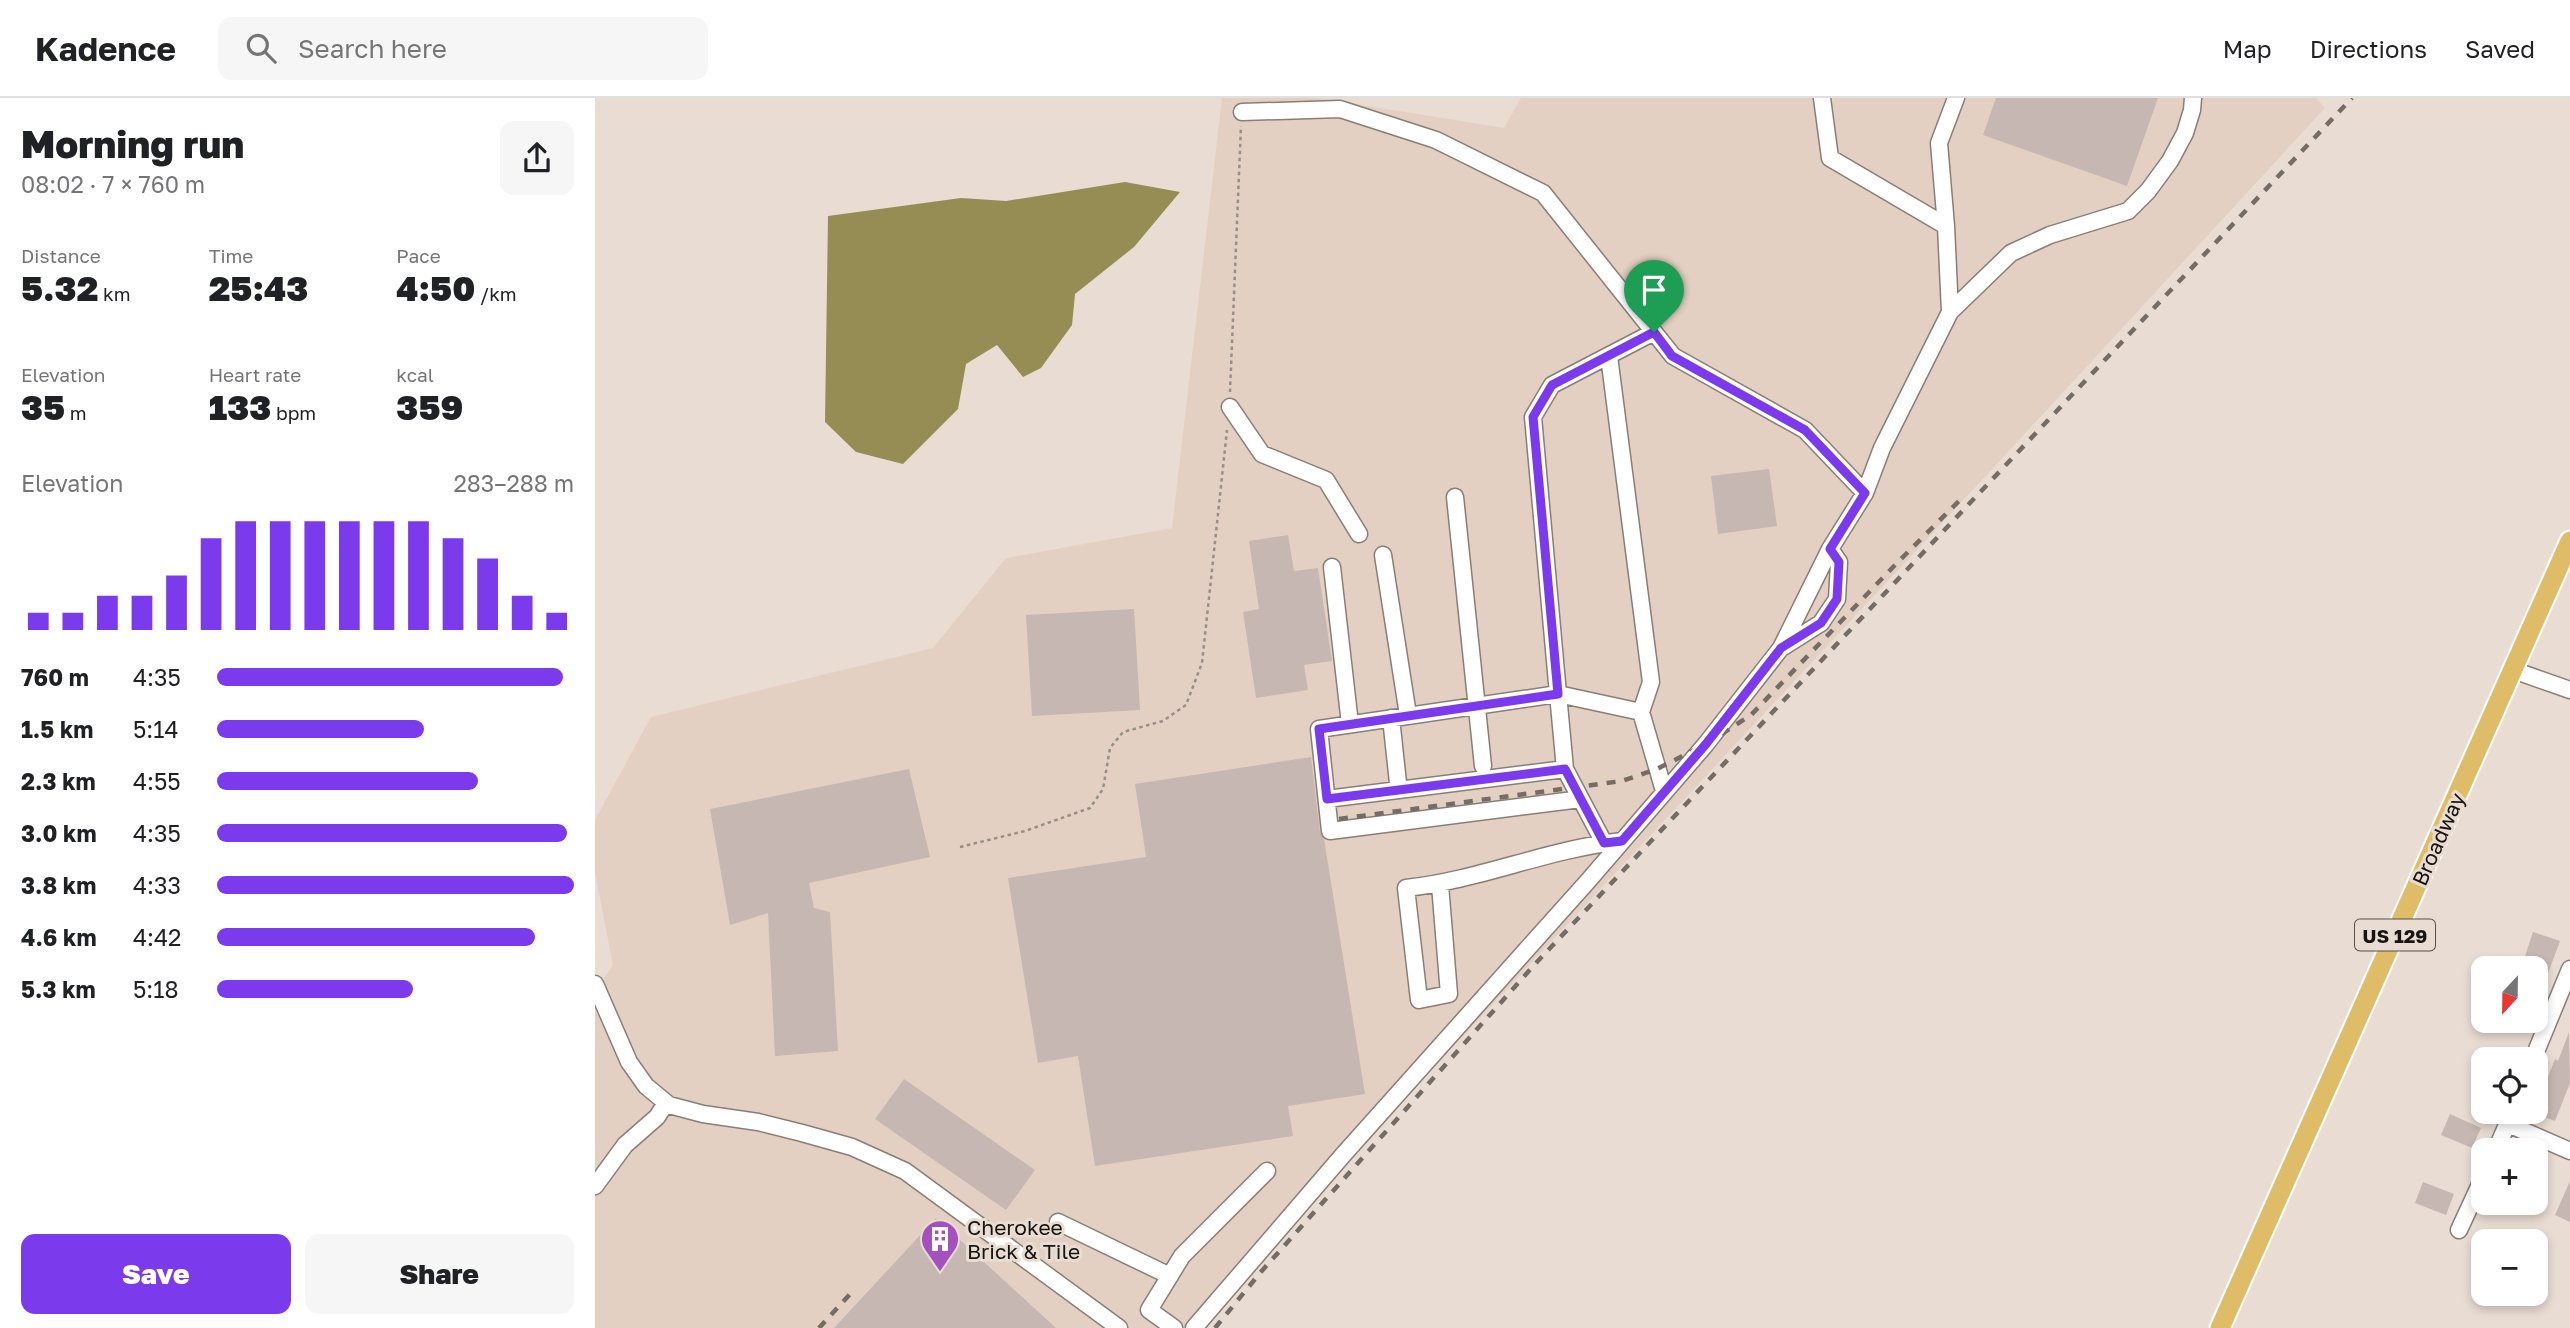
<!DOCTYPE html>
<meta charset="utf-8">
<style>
:root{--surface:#fff;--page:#f6f6f6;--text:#202124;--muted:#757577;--line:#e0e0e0;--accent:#7c3aed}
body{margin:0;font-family:"Golos Text",sans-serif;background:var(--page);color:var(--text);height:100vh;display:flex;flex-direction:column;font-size:26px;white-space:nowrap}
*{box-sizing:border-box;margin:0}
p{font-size:23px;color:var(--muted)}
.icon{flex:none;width:38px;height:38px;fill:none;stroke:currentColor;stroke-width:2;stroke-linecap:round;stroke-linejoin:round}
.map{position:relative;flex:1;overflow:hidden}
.drawer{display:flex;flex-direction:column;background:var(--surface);width:595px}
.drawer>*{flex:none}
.needle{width:46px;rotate:202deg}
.buttons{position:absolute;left:1876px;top:858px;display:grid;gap:14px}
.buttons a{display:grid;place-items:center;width:77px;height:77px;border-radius:14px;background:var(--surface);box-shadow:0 4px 10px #0003;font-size:35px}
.pin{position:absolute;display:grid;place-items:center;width:60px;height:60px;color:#fff;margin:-72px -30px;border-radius:50% 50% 50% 0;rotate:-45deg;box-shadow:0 0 7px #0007}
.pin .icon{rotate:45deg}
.round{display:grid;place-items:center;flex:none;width:74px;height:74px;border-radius:14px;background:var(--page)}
.headline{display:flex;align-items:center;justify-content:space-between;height:119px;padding:0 21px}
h1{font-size:38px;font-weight:800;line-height:52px}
.stats{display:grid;grid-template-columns:repeat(3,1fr);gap:10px;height:119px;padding:7px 21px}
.stats div{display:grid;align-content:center}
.stats b{font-size:35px;font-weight:800}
.stats small{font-size:19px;font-weight:400}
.stats p{font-size:19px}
.chart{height:196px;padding:14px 21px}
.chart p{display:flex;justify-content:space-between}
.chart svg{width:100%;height:126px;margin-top:7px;stroke:var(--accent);stroke-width:6}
.action{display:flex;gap:14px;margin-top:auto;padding:14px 21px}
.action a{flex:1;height:80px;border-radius:14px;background:var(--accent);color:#fff;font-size:28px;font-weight:800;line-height:80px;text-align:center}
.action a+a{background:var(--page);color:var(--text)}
ul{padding:0 21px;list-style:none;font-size:23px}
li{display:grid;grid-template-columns:112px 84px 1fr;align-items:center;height:52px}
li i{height:18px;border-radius:9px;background:var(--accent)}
header{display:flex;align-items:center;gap:42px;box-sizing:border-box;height:98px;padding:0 35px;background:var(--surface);border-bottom:2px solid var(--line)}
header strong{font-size:33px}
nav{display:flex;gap:38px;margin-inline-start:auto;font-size:24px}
.search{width:490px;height:63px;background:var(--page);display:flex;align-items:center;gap:18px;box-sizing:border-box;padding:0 24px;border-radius:14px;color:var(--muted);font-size:26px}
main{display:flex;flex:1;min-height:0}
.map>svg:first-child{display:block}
.built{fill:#e3d0c2}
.water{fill:#968d55}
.building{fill:#c6b7b2}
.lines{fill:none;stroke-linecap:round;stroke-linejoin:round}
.minor-casing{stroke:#897e76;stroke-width:19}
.major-casing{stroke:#fff;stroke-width:23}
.path{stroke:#978e87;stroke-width:2.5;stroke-dasharray:3.5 3.5;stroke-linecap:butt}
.minor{stroke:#fff;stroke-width:16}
.major{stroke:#dfbc68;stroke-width:19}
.rail{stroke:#746c65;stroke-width:4.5;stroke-dasharray:9 9;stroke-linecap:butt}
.route-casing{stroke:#fff;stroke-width:14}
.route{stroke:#7c3aed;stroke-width:9}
.labels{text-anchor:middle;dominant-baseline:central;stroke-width:6;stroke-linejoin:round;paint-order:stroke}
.shield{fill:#e9dcd3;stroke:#57504a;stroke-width:2}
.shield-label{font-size:19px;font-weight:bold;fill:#181410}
.street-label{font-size:21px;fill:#181410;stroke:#e9dcd3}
.poi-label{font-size:21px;fill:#181410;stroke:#e9dcd3;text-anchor:start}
</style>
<header>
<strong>Kadence</strong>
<div class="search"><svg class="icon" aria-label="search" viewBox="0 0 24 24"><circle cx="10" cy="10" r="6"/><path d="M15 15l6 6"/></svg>Search here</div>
<nav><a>Map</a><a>Directions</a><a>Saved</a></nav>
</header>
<main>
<section class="drawer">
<div class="headline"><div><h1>Morning run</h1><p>08:02 · 7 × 760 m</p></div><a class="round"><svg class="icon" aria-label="share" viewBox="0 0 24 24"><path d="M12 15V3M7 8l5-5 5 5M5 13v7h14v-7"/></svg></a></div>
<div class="stats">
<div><p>Distance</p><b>5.32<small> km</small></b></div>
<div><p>Time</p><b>25:43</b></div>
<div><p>Pace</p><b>4:50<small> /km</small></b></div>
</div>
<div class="stats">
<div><p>Elevation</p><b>35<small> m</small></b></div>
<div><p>Heart rate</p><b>133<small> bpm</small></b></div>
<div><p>kcal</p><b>359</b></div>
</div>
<div class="chart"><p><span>Elevation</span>283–288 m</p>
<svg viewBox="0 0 160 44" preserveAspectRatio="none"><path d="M5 44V38M15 44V38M25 44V32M35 44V32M45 44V25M55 44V12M65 44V6M75 44V6M85 44V6M95 44V6M105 44V6M115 44V6M125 44V12M135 44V19M145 44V32M155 44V38"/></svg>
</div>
<ul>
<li><b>760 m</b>4:35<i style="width:97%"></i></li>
<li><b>1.5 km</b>5:14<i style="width:58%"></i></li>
<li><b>2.3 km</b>4:55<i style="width:73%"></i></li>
<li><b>3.0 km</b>4:35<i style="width:98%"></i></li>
<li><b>3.8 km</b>4:33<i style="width:100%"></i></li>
<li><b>4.6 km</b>4:42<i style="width:89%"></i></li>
<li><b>5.3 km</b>5:18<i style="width:55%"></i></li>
</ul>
<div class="action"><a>Save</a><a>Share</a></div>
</section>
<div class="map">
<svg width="1975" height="1230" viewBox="0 0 1975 1230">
<rect width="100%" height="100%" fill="#e9dcd3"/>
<path class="built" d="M627 0H723L909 30 926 0H1721L1730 10 1402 366 702 1116 612 1230H0V894L18 867 0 775V722L56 619 338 550 411 460 577 430Z"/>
<path class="water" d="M530 84 585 94 539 149 480 196 477 227 446 270 428 279 402 247 371 266 363 311 308 366 261 354 230 324 233 118 366 100 411 103Z"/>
<path class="building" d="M1401 0H1563L1532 88 1388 37Z
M1174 371 1182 428 1123 436 1116 378Z
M693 437 699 473 723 470 737 563 709 567 713 592 661 600 648 514 664 511 654 443Z
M539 511 545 612 437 618 431 517Z
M716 659 725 734 729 741 770 996 693 1008 698 1038 500 1068 483 958 443 965 413 780 551 759 540 686Z
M314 671 335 759 214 785 219 810 235 814 243 953 180 958 173 815 135 827 115 711Z
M1938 834 1965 843 1942 905 1941 870H1926Z
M1974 934 1975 985 1960 1023 1939 1015 1960 961 1963 963Z
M309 981 440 1072 411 1112 280 1021Z
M1855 1016 1886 1030 1877 1050 1846 1037Z
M1975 1083V1124L1960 1117Z
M1828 1084 1859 1096 1851 1117 1820 1105Z
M341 1120 461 1230H239Z"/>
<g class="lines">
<defs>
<path id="minor" d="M1227 0 1235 60 1351 128
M647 14 745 11 841 42 948 95 1078 258 1210 332 1270 395
M1355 214 1351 128 1344 45 1361 0
M1059 234 957 287 938 319 963 596 1046 614 1069 693
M1014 258 1056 584 1046 614
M635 309 667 356 731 382 764 436
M860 399 888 668
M788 457 813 617
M737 469 755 626
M1188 549 1226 525 1242 501 1244 464 1235 451
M1918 572 1975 592
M796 620 803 685
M970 671 963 596 724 631 735 733 986 701
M732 701 970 671 1009 745
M845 787 854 896 824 902 811 790C885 782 953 751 1027 743
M0 886 34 964 51 988 74 1007 108 1016 163 1024 207 1035 257 1049 310 1073 524 1230
M1938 961 1975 871
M1913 1026 1975 1053
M1901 1052 1918 1013
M0 1088 30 1047 62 1019 71 1005
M463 1124 575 1178
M1864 1132 1888 1080
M579 1230 554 1212 587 1158 672 1073
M599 1230 748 1057 993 783 1111 646 1186 550 1235 451 1270 395 1287 350 1355 214 1416 155 1455 137 1533 113 1553 93 1575 63 1590 35 1597 12 1598 0"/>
<path id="major" d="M1625 1230 1975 443"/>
</defs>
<use href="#minor" class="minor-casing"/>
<use href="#major" class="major-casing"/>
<path class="path" d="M635 294 646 28
M365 749 430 733 495 710 508 691 515 650 528 634 568 623 591 607 607 565 632 332"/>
<use href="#minor" class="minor"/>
<use href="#major" class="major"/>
<path class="rail" d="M744 721 1027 683 1062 671 1111 646 1156 617 1302 465 1368 399
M224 1230 256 1195
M620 1230 665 1175 941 865 1757 0"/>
</g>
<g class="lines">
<defs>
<path id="route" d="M1059 234 1077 258 1210 332 1270 395 1235 451 1244 464 1242 501 1226 525 1186 550 1111 646 1027 743 1009 745 970 671 732 701 724 631 963 596 938 319 957 287Z"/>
</defs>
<use href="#route" class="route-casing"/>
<use href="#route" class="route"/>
</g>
<defs>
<symbol id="building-pin" viewBox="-11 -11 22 30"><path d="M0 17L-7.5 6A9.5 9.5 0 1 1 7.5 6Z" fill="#a450bf" stroke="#e9dcd3"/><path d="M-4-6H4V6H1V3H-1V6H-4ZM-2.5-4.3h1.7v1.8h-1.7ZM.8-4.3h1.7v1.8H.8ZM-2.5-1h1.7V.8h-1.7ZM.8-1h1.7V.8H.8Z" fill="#fff"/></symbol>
</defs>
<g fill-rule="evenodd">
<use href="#building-pin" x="323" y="1119" width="44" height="60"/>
</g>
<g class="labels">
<rect class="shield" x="1760" y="821.5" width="80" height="31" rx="5"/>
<g class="shield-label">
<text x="1800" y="837">US 129</text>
</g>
<g class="street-label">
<text transform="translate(1843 741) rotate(-66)">Broadway</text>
</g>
<g class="poi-label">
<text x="372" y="1129">Cherokee<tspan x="372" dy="24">Brick &amp; Tile</tspan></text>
</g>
</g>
</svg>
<div class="buttons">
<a><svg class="needle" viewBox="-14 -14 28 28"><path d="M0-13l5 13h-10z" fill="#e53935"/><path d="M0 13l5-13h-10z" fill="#757577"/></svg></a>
<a><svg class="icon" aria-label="locate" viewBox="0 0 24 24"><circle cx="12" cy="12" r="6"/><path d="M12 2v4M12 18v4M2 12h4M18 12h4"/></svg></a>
<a>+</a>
<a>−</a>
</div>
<div class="pin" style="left:1059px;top:234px;background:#1e9e55"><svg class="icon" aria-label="arrive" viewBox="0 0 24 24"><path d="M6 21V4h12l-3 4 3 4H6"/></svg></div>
</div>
</main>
